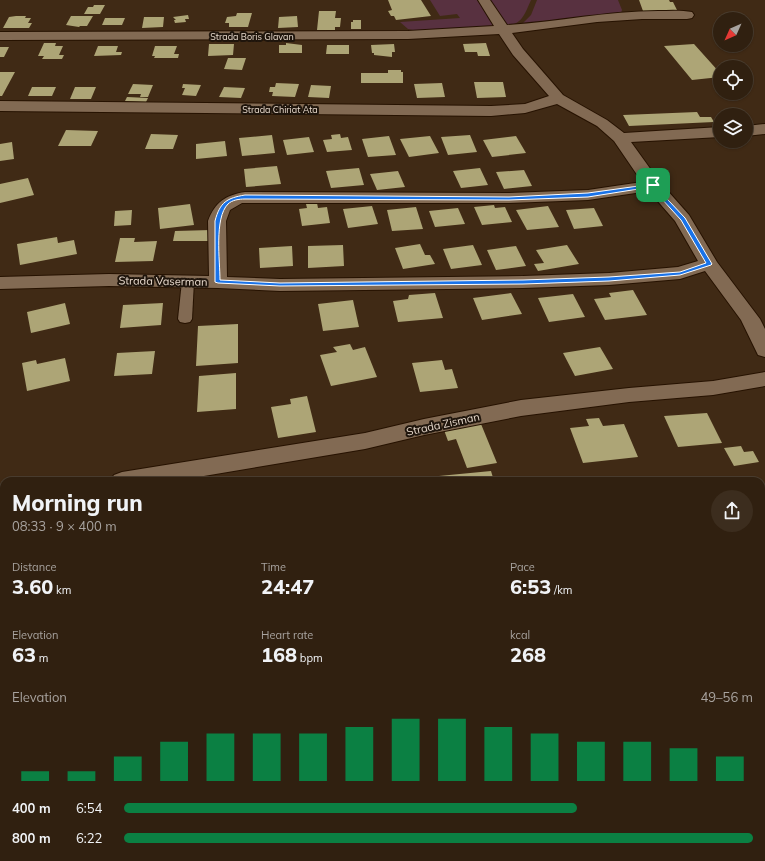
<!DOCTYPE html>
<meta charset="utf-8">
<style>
:root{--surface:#302010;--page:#3c2d1e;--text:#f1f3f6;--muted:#a8a39f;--line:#4b3e30;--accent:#0b8043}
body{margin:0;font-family:Mulish,sans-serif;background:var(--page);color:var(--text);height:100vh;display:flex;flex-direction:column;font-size:15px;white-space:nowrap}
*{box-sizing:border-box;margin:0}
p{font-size:13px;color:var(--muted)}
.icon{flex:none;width:22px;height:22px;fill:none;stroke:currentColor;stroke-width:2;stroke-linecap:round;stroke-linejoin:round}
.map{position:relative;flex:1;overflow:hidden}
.side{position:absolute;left:0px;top:477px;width:765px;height:384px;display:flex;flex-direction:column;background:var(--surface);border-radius:12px 12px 0 0;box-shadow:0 1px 3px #0004,0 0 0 1px var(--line)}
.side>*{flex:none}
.needle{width:26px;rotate:225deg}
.controls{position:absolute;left:713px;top:12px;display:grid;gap:8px}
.controls a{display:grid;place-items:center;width:40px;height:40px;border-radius:50%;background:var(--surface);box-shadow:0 1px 3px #0004,0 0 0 1px var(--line);font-size:20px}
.pin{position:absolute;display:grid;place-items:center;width:34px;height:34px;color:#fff;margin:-17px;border-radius:8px;box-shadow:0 2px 6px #0006}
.round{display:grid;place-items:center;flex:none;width:42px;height:42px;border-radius:21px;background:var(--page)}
.overview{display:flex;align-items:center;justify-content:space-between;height:68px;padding:0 12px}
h1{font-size:22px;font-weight:800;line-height:30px}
.figures{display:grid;grid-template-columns:repeat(3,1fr);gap:6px;height:68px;padding:4px 12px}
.figures div{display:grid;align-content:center}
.figures b{font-size:20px;font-weight:800}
.figures small{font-size:11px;font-weight:400}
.figures p{font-size:11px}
.chart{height:112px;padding:8px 12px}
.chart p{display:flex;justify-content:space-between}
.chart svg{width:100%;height:72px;margin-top:4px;stroke:var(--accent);stroke-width:6}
ul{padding:0 12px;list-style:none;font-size:13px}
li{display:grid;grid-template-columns:64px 48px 1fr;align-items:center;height:30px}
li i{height:10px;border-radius:5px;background:var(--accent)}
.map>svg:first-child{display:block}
.green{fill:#583140}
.building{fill:#ada576}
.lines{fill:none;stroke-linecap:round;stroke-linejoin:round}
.service-casing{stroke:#261200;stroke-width:2}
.minor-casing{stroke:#261200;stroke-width:2}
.service{fill:#826a53;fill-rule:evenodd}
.minor{fill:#826a53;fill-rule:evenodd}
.route{fill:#1a73e8;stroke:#fff;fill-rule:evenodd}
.labels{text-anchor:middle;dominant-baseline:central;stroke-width:4;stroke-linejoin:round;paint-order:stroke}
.far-street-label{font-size:9px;fill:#e9dbce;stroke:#1f150c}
.street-label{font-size:11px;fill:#e9dbce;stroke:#1f150c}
</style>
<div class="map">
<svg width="765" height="861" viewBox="0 0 765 861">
<rect width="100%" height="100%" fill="#402a15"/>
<path class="green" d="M430 0H477L497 26 418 31 408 29 400 22 460 18 457 14 440 16Z
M489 0H531C525 13 523 23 508 26Z
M537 0H618L622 10 621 13 614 15 521 25 531 15Z"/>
<path class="building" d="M388 0H421L431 16 396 20 394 16H391L388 11 392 10Z
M639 0H669L670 2H673L678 12 643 11Z
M94 5H105L100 14H84L88 7H93Z
M319 11H336L335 18H341L340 27H335V30H317Z
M237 13H252L248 27H229V23H225L227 17 236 16Z
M188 15 189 19H185L186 22 175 23 174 20H176L173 17Z
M16 16H26L25 18H31L28 23H32L29 28H3L9 17Z
M71 16H93L87 26H80L79 27 66 25Z
M297 16 298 27 278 28 279 17Z
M144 17H164L163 27 142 28Z
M105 18H125L122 25H102Z
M353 20H361V29H351V22H353Z
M44 43H56L55 46H63L59 55H64L62 59H42L44 56H38Z
M286 43 302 45V53H279V45H286Z
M486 43 490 56H478L477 52H465L463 44Z
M209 44H234L233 55 208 56Z
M394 44 395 52H392V57L374 55V53H372L371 45Z
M694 44 720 73V77L692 80 664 46Z
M327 45H349V54H326Z
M98 46H118L116 52H122L121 55 94 56Z
M155 46H177L174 54H179L178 58H154L155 56H152Z
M0 47H9L4 57H0Z
M228 58H246L242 70 224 69Z
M388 70H401V72H403V83H361V73H388Z
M0 72H15L2 96H0Z
M474 82H503L506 97 477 98Z
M276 83 299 84 295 97 272 96 273 92H269L270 87H275Z
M442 83 445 97 417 98 414 84Z
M133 84 153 85 148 97H140L141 94H128Z
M183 84 201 85 196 96 182 95 185 88H182Z
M311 85 331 86 329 98 308 97Z
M32 87H56L52 96H28Z
M75 87H96L91 99H70Z
M224 87 245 88 241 98 219 97Z
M127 97 148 98 146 102 125 101Z
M697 112 700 117H711L714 122 629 126 623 115Z
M66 130 98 131 91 146H58Z
M151 134 178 135 173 149H145Z
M340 134 341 138 348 137 352 150 327 152 323 140 332 139 331 135Z
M272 135 275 153 242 156 239 138Z
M470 135 477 152 448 155 441 137Z
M389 136 396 155 368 157 362 139Z
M430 136 439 153 409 157 400 139Z
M516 136 526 153 492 157 483 140Z
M309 137 314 152 287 155 283 140Z
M225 141 227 156 196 159V144Z
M12 142 14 159 0 161V144Z
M277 166 281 184 246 187 244 169Z
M359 168 364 185 331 188 326 171Z
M480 168 488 185 461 188 453 171Z
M524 170 532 186 504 189 496 172Z
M398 171 405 187 377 190 370 174Z
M28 178 34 195 0 203V184Z
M317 203 318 208 327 207 330 223 302 226 299 209 307 208 306 204Z
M190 204 194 225 160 229 158 208Z
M494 205 495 208 505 207 512 222 482 225 474 207Z
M372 206 378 224 348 228 343 209Z
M548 206 559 227 527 230 516 210Z
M416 207 423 229 392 231 387 210Z
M458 208 465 224 435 227 429 211Z
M594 208 603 226 574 229 566 210Z
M132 210 131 225 114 226 115 211Z
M211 230 210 241H173L175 231Z
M57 237 58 243 74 240 77 254 20 265 17 244Z
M120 238H135L134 242 157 241 153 261 115 262Z
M420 244 425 255H430L435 264 403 269 395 248Z
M343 245 344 266 308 268V246Z
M473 245 482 265 451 269 443 249Z
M567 245 579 264 538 271 534 264 544 263 536 250Z
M292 246 293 266 260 268 259 248Z
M516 246 526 266 496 270 487 250Z
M633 290 647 315 605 320 594 299 611 297 609 293Z
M435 293 443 318 398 322 393 301 408 299 409 295Z
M511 293 522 314 482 320 473 298Z
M573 294 585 317 549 322 538 298Z
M353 300 359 327 323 331 318 304Z
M65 303 70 324 31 333 27 312Z
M163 303 161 325 120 328 123 305Z
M238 324V363L196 366 198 326Z
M350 344 353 350 365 347 377 377 331 386 320 355 337 352 333 347Z
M600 347 613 369 575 376 563 353Z
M155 351 152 374 114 376 117 353Z
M65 358 70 381 27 391 22 363 36 360 37 364Z
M442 360 445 370 452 369 458 388 420 392 412 363Z
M236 373V409L197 412 199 376Z
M307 396 316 432 278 438 271 407 291 404 290 399Z
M707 413 722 443 678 447 664 416Z
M599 418 603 426 624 424 638 457 583 463 570 428 589 426 586 419Z
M481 424 497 463 467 468 456 439 448 441 444 430Z
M741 446 744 452 753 451 759 462 734 466 724 448Z
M491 471 494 481H440L439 476Z
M566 857H623L625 861H568Z"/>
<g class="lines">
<defs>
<path id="service" d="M188 277 193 278 194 281 192 319 190 322 185 323 180 322 178 319 182 281 183 278Z"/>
<path id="minor" d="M478 0H490L507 25C558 22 607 11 658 11 669 11 681 10 692 12L694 15 692 18 687 19H642L597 22 512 33 523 49 563 95 607 120 624 133 720 127V137L631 142 659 181 689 215 717 262 760 319 765 329V357L758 355 741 320 705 271 680 279 609 285 523 288 280 291 218 288 109 286 0 289V277L109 274 209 276 208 221C215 202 226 195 245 192L509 193 588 190 642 182 614 141 597 126 557 104 525 113 491 116 0 111V101L491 106 525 104 549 96 513 55 499 34 408 39 0 40V32L408 31 494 26ZM649 191 675 221 698 261 678 267 609 273 523 276 280 279 227 277 226 221 230 210 242 203H509L588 200Z
M765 124V134L746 136V126Z
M765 372V386L713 395 629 402 521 416 424 435 365 449 174 481H110L114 475 122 472 365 433 424 419 521 400 629 388 713 381Z
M4 492V510L0 511V493Z
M0 542 4 543V634L0 633Z
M765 587V609L761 610V588Z
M39 857H71L72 861H40Z"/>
</defs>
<use href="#service" class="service-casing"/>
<use href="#minor" class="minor-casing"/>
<use href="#service" class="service"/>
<use href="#minor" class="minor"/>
</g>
<path class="route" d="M653 184 685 218 712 264 711 265 680 275 609 281 523 284 280 286 218 283 215 282V221C220 202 227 198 245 195L509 197 588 193ZM651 187 681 220 706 263 680 272 609 277 523 280 280 283 220 280C220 261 214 218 228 204 232 200 239 199 245 199L509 200 588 197Z"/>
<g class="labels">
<g class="far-street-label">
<text x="252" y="36">Strada Boris Glavan</text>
<text x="280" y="109">Strada Chiriat Ata</text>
</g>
<g class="street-label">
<text transform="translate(163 281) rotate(1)">Strada Vaserman</text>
<text transform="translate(443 424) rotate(-12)">Strada Zisman</text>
</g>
</g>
</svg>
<div class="controls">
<a><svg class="needle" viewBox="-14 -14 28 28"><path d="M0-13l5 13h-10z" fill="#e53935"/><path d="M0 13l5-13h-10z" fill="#a8a39f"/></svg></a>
<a><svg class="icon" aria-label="locate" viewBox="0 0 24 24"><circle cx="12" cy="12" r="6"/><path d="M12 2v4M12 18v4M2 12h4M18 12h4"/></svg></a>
<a><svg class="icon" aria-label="layers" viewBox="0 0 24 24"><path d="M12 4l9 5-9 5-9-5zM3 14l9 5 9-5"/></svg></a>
</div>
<div class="pin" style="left:653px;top:185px;background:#1e9e55"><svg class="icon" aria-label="arrive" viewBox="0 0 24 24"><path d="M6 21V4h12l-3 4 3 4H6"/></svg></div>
<section class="side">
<div class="overview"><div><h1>Morning run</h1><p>08:33 · 9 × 400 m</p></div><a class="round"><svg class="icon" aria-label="share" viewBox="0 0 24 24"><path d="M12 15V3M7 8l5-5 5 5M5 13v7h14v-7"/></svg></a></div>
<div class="figures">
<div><p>Distance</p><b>3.60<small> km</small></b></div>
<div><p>Time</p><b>24:47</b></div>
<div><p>Pace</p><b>6:53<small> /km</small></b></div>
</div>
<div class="figures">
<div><p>Elevation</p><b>63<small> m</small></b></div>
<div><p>Heart rate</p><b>168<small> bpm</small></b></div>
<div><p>kcal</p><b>268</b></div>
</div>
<div class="chart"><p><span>Elevation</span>49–56 m</p>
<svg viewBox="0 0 160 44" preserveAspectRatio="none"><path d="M5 44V38M15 44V38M25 44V29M35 44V20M45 44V15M55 44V15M65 44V15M75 44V11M85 44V6M95 44V6M105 44V11M115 44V15M125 44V20M135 44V20M145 44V24M155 44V29"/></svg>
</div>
<ul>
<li><b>400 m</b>6:54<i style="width:72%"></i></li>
<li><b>800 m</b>6:22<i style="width:100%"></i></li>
</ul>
</section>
</div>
